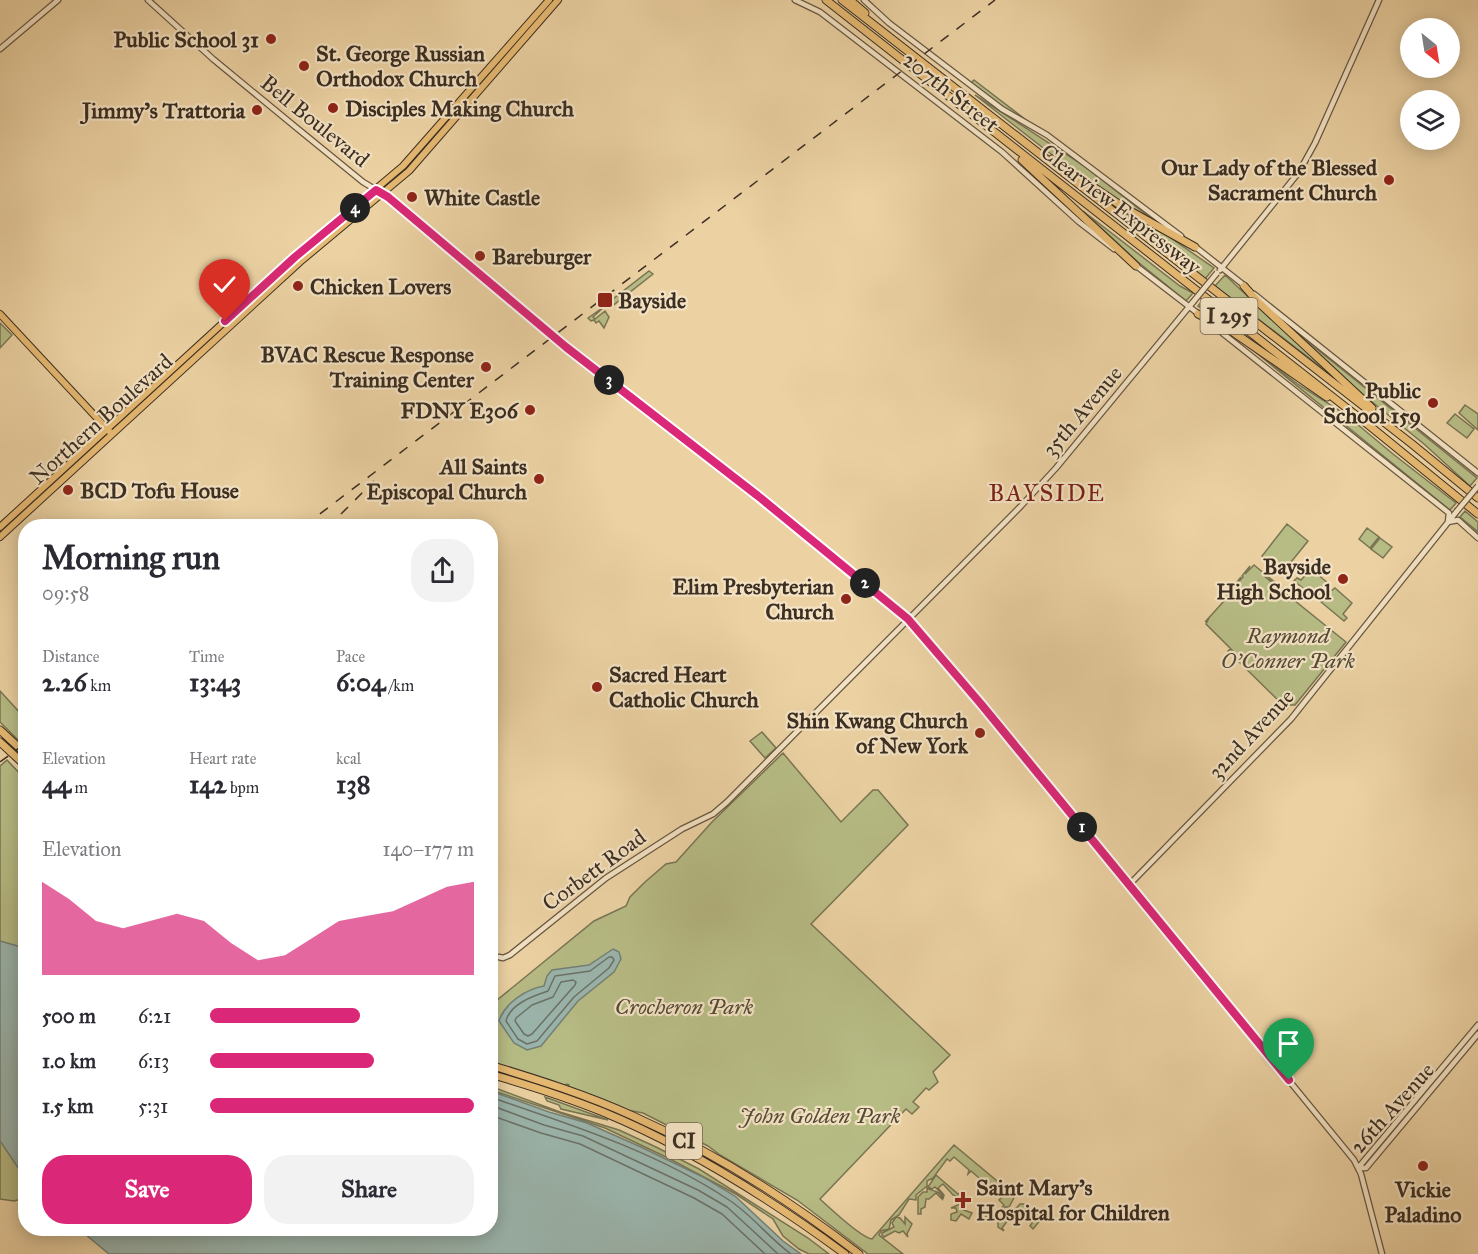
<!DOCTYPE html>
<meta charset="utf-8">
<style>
:root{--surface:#fff;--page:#f2f2f3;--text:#2b2b33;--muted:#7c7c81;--accent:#db2777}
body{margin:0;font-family:"IM FELL Great Primer",serif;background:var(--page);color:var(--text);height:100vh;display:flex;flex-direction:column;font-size:22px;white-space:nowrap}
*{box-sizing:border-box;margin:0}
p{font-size:20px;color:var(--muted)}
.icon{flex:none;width:33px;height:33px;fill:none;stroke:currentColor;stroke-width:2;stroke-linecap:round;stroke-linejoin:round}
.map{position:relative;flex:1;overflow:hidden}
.details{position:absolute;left:18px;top:519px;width:480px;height:717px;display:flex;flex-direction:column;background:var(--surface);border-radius:24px;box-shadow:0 3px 15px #0003}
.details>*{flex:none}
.needle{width:39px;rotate:150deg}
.buttons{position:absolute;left:1400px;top:18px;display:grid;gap:12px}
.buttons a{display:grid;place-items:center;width:60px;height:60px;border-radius:50%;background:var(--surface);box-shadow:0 3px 15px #0003;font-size:30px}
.pin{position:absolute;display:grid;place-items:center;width:51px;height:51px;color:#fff;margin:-62px -26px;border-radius:50% 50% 50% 0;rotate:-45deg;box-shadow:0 0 6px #0007}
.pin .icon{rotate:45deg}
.km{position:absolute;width:30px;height:30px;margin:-15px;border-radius:50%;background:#222;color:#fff;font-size:16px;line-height:30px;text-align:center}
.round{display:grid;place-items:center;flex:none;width:63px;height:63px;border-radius:24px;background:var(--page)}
.headline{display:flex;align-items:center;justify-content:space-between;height:102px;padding:0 24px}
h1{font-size:33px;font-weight:700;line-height:45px}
.stats{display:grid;grid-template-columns:repeat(3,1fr);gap:9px;height:102px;padding:6px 24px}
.stats div{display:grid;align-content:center}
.stats b{font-size:26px;font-weight:700}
.stats small{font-size:16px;font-weight:400}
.stats p{font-size:16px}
.chart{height:168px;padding:12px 24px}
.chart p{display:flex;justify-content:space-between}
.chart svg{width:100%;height:108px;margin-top:6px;fill:var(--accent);opacity:.7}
.primary-button{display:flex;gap:12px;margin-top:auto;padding:12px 24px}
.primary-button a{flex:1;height:69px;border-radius:24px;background:var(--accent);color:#fff;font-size:24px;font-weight:700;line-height:69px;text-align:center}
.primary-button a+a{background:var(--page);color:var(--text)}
ul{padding:0 24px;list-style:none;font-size:20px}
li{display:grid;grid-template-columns:96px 72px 1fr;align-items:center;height:45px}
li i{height:15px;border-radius:8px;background:var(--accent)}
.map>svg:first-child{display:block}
.green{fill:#b7bc85;stroke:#797554;stroke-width:1.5}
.water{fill:#9bb6ae;stroke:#758076;stroke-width:1.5}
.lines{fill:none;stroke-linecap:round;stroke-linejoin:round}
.shore{stroke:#6b7268;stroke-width:1.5}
.minor-casing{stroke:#675742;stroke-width:7}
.major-casing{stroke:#3b2e22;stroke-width:8}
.highway-casing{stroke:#3b2e22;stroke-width:9}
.minor{stroke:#f3e2c3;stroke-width:4.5}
.major{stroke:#e6b972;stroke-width:6}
.highway{stroke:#e6b972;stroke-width:7}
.rail{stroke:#3b2e22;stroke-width:1.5;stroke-dasharray:10 10;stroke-linecap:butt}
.minor-bridge-casing{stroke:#675742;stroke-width:7;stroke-linecap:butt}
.minor-bridge{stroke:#f3e2c3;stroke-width:4.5}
.route-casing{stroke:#fff;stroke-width:12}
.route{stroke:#db2777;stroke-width:8}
.poi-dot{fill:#8f2418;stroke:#f3e2c3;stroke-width:2}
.labels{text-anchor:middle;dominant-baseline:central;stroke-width:4.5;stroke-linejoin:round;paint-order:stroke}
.shield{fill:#f3e2c3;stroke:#726452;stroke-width:1.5}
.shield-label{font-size:21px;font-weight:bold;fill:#3b2e22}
.poi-label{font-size:22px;font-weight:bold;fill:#3b2e22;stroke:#f3e2c3;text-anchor:end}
.street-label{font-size:22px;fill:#3b2e22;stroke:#f3e2c3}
.park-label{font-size:22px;font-style:italic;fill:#544a36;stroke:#f3e2c3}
.neighbourhood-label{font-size:24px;letter-spacing:1.5px;fill:#7a1f14;stroke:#f3e2c3}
</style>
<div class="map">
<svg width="1478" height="1254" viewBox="0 0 1478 1254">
<rect width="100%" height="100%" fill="#ecd2a3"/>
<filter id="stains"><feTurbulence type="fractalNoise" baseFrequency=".00333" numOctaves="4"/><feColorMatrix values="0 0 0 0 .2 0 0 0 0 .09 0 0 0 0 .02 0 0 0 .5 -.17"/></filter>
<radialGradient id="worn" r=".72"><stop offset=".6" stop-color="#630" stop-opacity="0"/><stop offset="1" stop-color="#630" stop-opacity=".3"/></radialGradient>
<path class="green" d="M974 80 1030 123 1001 107 970 84Z
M975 95 1086 167 1153 220 1154 223 1087 182Z
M1115 206 1168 236 1214 268 1205 279Z
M1083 211 1180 286 1193 293 1186 301 1138 262Z
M649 271 653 274 611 307 609 302Z
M1225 275 1334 377 1215 286Z
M1202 301 1207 306 1256 344 1198 306Z
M605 306 593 317 595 319 605 311 609 317 604 328 599 321 596 323 594 320 591 321 588 318Z
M0 323 12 335 0 348Z
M1287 325 1477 478 1470 486 1424 444 1356 389Z
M1249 347 1299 385 1345 414 1393 454 1456 503 1450 510Z
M1465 405 1478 414V430L1459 413Z
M1455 414 1474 429 1467 438 1447 423Z
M1465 511 1478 522V532L1460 517Z
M1287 524 1308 541 1283 572 1262 556Z
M1367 528 1379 537 1370 548 1359 539Z
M1380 538 1392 547 1383 558 1371 549Z
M1254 565 1282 588 1264 576 1346 642 1295 705H1287L1288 708 1287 709 1228 651 1230 649 1248 666 1206 624 1208 620 1205 622 1224 601 1231 590 1234 588 1233 587 1241 577 1235 586 1243 577 1242 576 1250 566 1245 574Z
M1311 569 1328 583 1325 587V591L1318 600 1294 581 1297 578 1301 580Z
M1335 588 1352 603 1343 614 1347 618 1344 621 1321 602 1328 593Z
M0 691 22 715 25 716V736L19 741 0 722Z
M762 732 776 748 765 758 750 741Z
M783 753 841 822 873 790H878L908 825 811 924 950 1055 933 1072 938 1082 929 1090 926 1088 913 1102 919 1107 912 1114 906 1109 820 1199C831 1209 860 1237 872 1239L954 1145 1015 1196 1009 1207H1005C999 1214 996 1218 986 1216L989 1213 995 1216 1004 1205 999 1200 1002 1197 988 1185 985 1188 986 1184 971 1171 968 1174 969 1170 954 1157 950 1161 947 1159 933 1178 927 1181V1186L916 1195V1200L909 1199 899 1215 891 1220 889 1229 881 1231 879 1235 903 1254H868L797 1200 720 1155 708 1146 643 1113 627 1110 568 1088 569 1085 567 1084 563 1086 491 1063V1005L594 921 626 906 630 897 645 882 666 864 676 862 712 822Z
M7 760 25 779V997L0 992V766Z
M0 1039 25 1152V1198L14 1201 0 1199Z
M490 1086 560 1112 619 1130 656 1147 699 1169 808 1238 829 1254H809L799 1249 783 1236 773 1219 734 1193 668 1158 605 1128 491 1090Z
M545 1097 608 1120 561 1109 559 1105 547 1101Z
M936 1175 958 1194 961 1192 967 1197 963 1200 953 1195 943 1184 938 1188 944 1195 943 1199 942 1194 935 1187 932 1189 928 1187Z
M927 1188C933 1192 941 1190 942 1199L936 1193 929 1199H926L925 1207 921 1209V1214H918V1197L923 1192H927Z
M960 1204 966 1206 964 1210 972 1213 969 1219 961 1214 956 1221 951 1220V1214L957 1212 956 1208H951Z
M1020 1204H1024L1042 1218 1033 1229 1030 1226 1032 1223 1020 1212 1017 1214 1014 1212 1002 1228 1004 1231 998 1227V1222L1007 1218Z
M896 1217 900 1218 905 1224V1217L912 1224 907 1234 908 1237 903 1231 899 1233 895 1231 884 1237 882 1235V1233L894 1227 892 1223Z"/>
<path class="water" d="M0 941 25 948V1178L0 1141Z
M613 949 619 952 621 959 614 972 578 1001 541 1046 527 1050 514 1043 499 1021C505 1003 526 989 544 986L547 976 552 970 589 965Z
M491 1091 549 1112 587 1123 641 1147 705 1178 735 1196 783 1241 801 1254H109L79 1229 490 1228Z"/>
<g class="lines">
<path class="shore" d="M609 957H612L614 960 609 968 574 997 537 1041 527 1044 518 1039 506 1021C510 1004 533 996 548 991L555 976 590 971Z
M573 980 576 982 575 985 532 1034 528 1036 524 1034 515 1021 516 1018 532 1005 553 997 561 982Z
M490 1097C572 1125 657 1152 729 1200 752 1215 769 1238 791 1254
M490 1105 544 1125 583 1136 698 1190 727 1207 778 1254
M490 1115 541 1133 580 1144 694 1198 722 1214 765 1254"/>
<defs>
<path id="minor" d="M148 0 213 59 298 129 363 182 388 197 551 334
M795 0 820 12 1002 152 1079 222 1114 249
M864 0 889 23 1002 109 1047 135 1181 236
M0 49 58 0
M1193 245 1245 286
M1135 265 1200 315
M1220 270 1299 172 1315 143 1379 0
M1254 294 1478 473
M1211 324 1449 513 1448 522 1458 520 1478 538
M558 341 767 503 908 619 981 704 1354 1160 1361 1174 1382 1254
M1129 885 1291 719 1457 511
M499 957 503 958 510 955 606 878 682 829 713 814 727 802 1021 506 1056 468 1193 302
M1358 1168 1478 1025
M1358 1168H1366L1478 1034"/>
<path id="major" d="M0 314 110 432
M0 527 295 257 403 166 549 0
M0 537 300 262 409 171 558 0"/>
<path id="highway" d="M826 0 1371 427 1478 514
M842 0 1412 444 1478 498
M850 0 865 13
M1052 159 1123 207 1195 247
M1022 160 1136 266
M1244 286 1259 303 1372 408
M1198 314 1233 332 1327 397
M0 730 26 754
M0 742 26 766
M490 1065C539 1080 587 1095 633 1116 714 1152 789 1200 859 1254
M490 1074C528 1085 566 1097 603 1112 690 1148 769 1198 845 1254"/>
</defs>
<use href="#minor" class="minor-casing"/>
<use href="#major" class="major-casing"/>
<use href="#highway" class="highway-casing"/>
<use href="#minor" class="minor"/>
<use href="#major" class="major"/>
<use href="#highway" class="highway"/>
<path class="rail" d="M304 526 995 0
M325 526 342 513 374 481
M0 762 26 743"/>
<defs>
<path id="minor-bridge" d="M1193 302 1217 273
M551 334 558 341
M1457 511 1478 486"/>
</defs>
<use href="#minor-bridge" class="minor-bridge-casing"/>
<use href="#minor-bridge" class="minor-bridge"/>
</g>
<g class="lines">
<defs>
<path id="route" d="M225 321 295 257 376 190 388 197 566 347 758 496 908 619 981 704 1289 1080"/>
</defs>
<use href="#route" class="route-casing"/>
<use href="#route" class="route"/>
</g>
<g class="poi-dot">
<circle cx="271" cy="39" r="6"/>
<circle cx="304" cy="66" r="6"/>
<circle cx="333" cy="108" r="6"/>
<circle cx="257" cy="110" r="6"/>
<circle cx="1389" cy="180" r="6"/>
<circle cx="412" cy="197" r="6"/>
<circle cx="480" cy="256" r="6"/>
<circle cx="298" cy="286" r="6"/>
<rect x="597" y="292" width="16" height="16" rx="3"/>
<circle cx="486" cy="367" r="6"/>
<circle cx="1433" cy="403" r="6"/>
<circle cx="530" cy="410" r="6"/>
<circle cx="539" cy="479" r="6"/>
<circle cx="68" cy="490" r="6"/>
<circle cx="1343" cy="579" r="6"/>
<circle cx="846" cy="599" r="6"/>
<circle cx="597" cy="687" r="6"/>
<circle cx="980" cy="733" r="6"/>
<circle cx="1423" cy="1166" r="6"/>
<path d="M960 1191h6v6h6v6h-6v6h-6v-6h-6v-6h6z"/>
</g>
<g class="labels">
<g class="shield">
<rect x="1200.5" y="298" width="57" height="36" rx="4.5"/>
<rect x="666" y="1123" width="36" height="36" rx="4.5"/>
</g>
<g class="shield-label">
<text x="1229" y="316">I 295</text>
<text x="684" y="1141">CI</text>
</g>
<g class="poi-label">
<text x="259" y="39">Public School 31</text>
<text x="316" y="53" text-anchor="start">St. George Russian<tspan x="316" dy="25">Orthodox Church</tspan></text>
<text x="345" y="108" text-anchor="start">Disciples Making Church</text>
<text x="245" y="110">Jimmy's Trattoria</text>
<text x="1377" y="167">Our Lady of the Blessed<tspan x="1377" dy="25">Sacrament Church</tspan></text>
<text x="424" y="197" text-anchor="start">White Castle</text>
<text x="492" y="256" text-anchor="start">Bareburger</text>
<text x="310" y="286" text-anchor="start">Chicken Lovers</text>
<text x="618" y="300" text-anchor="start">Bayside</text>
<text x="474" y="354">BVAC Rescue Response<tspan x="474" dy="25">Training Center</tspan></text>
<text x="1421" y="390">Public<tspan x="1421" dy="25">School 159</tspan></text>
<text x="518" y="410">FDNY E306</text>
<text x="527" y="466">All Saints<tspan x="527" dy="25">Episcopal Church</tspan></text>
<text x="80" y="490" text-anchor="start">BCD Tofu House</text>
<text x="1331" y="566">Bayside<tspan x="1331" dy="25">High School</tspan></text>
<text x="834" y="586">Elim Presbyterian<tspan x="834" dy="25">Church</tspan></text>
<text x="609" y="674" text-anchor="start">Sacred Heart<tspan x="609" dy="25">Catholic Church</tspan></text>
<text x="968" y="720">Shin Kwang Church<tspan x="968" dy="25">of New York</tspan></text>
<text x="976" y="1187" text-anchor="start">Saint Mary's<tspan x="976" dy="25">Hospital for Children</tspan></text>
<text x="1423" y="1189" text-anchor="middle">Vickie<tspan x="1423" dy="25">Paladino</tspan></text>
</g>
<g class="street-label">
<text transform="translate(951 92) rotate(38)">207th Street</text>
<text transform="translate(315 121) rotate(39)">Bell Boulevard</text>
<text transform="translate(1121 209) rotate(38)">Clearview Expressway</text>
<text transform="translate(1082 411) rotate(-50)">35th Avenue</text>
<text transform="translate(101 419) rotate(-42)">Northern Boulevard</text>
<text transform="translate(1251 734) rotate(-47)">32nd Avenue</text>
<text transform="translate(594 870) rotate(-36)">Corbett Road</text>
<text transform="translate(1392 1108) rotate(-48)">26th Avenue</text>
</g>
<g class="park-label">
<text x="1288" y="635">Raymond<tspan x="1288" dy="25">O'Conner Park</tspan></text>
<text x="684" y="1006">Crocheron Park</text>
<text x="820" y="1115">John Golden Park</text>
</g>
<g class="neighbourhood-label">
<text x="1047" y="493">BAYSIDE</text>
</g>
</g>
<rect width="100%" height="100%" filter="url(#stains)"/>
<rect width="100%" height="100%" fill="url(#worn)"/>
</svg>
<div class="buttons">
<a><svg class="needle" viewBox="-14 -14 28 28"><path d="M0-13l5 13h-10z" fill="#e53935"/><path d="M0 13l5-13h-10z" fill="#7c7c81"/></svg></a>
<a><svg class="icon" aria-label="layers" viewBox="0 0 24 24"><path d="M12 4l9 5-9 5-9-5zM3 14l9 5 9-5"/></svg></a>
</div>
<div class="pin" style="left:1289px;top:1080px;background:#1e9e55"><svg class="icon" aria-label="arrive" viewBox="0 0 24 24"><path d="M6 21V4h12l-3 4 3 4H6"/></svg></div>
<div class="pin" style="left:225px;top:321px;background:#d93025"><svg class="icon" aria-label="check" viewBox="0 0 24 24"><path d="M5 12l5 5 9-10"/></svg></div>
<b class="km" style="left:1082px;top:827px">1</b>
<b class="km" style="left:865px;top:583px">2</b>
<b class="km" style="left:609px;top:380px">3</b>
<b class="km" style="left:355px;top:208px">4</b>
<section class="details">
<div class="headline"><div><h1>Morning run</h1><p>09:58</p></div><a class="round"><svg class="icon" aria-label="share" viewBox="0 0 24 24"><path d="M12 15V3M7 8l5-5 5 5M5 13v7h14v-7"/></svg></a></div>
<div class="stats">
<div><p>Distance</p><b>2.26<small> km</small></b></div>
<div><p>Time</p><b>13:43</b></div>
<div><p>Pace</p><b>6:04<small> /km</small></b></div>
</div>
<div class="stats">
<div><p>Elevation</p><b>44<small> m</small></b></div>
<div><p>Heart rate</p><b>142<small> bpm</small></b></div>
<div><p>kcal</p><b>138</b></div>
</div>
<div class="chart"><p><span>Elevation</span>140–177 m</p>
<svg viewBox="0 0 160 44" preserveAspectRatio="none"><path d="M0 44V6L10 13L20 22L30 25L40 22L50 19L60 22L70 31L80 38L90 36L100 29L110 22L120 20L130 18L140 13L150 8L160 6V44z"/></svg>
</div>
<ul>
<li><b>500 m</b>6:21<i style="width:57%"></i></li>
<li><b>1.0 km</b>6:13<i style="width:62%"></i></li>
<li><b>1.5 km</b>5:31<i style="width:100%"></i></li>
</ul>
<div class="primary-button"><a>Save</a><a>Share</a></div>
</section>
</div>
